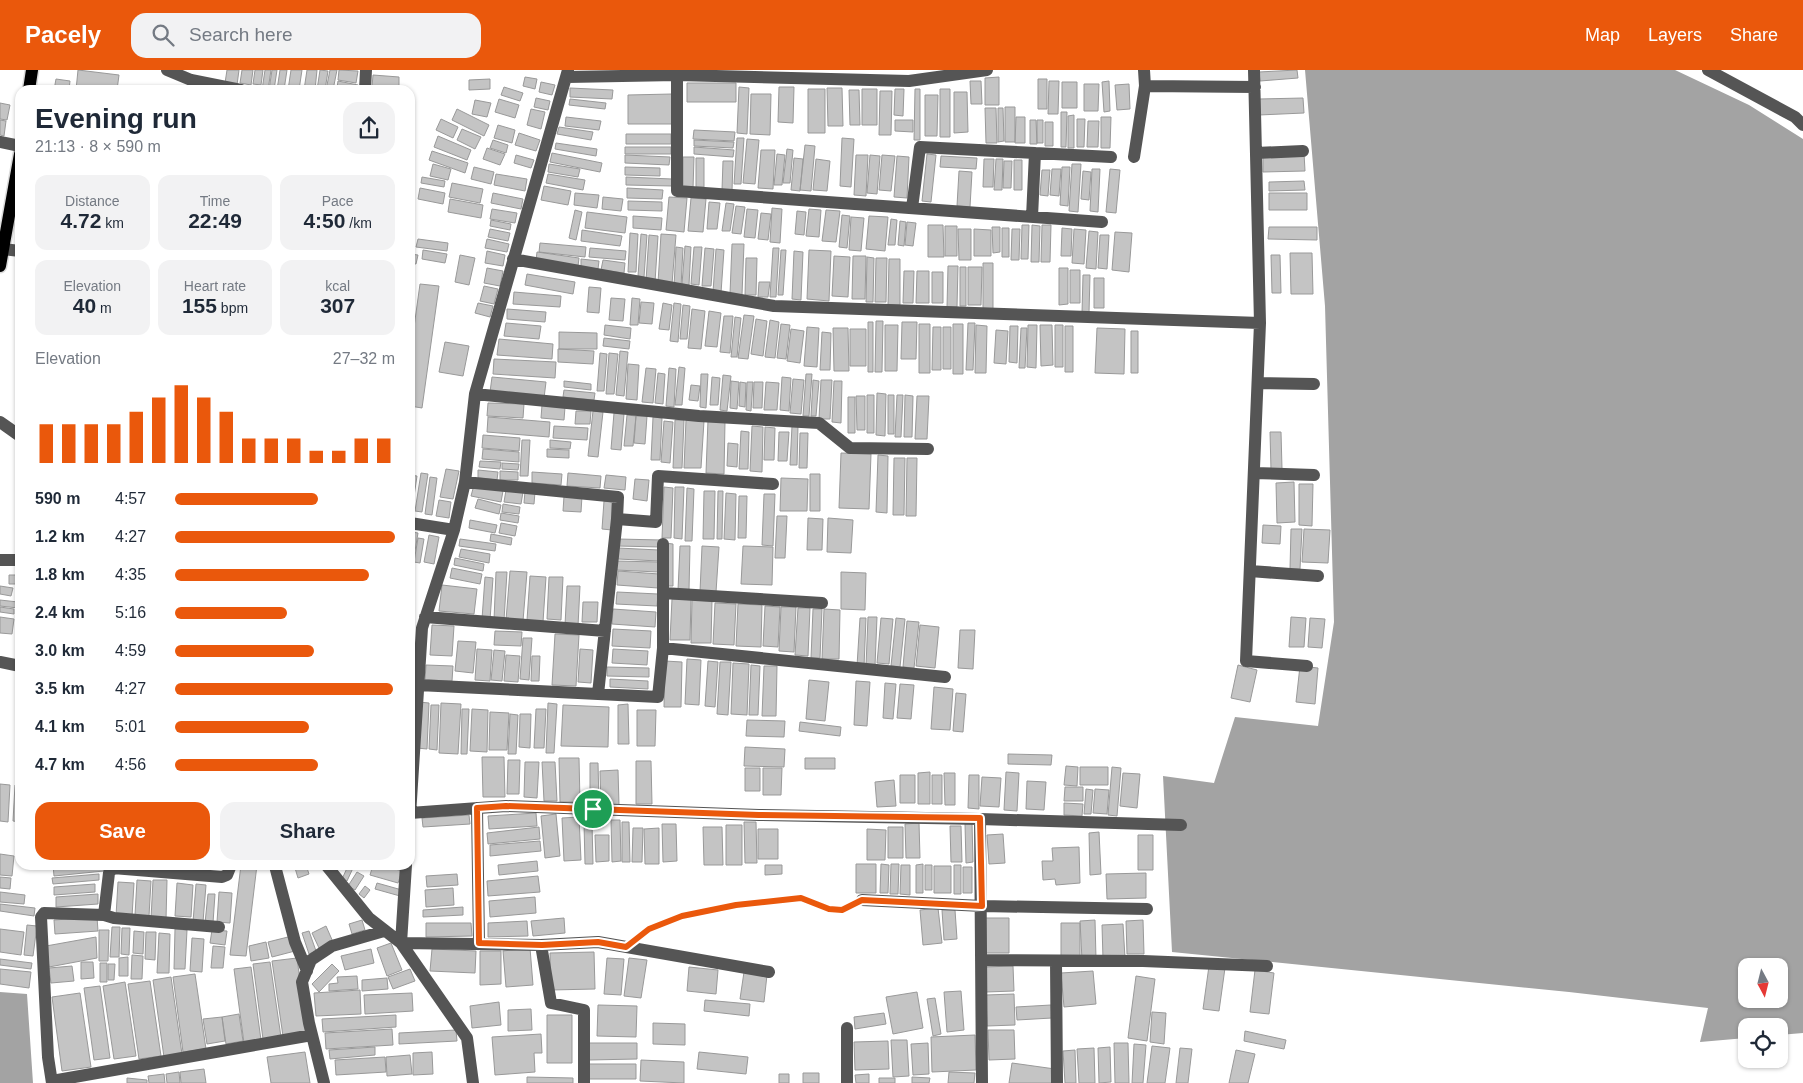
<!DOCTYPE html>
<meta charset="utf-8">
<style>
:root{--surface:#fff;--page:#f2f2f3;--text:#1f2937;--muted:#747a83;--accent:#ea580c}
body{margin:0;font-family:Arial,sans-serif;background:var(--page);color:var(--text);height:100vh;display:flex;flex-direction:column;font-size:19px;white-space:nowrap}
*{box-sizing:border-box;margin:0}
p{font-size:16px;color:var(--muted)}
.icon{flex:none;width:28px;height:28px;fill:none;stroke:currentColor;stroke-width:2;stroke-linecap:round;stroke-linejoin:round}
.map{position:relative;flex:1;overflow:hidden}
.details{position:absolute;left:15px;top:15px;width:400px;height:785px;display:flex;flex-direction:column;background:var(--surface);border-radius:15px;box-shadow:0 1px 4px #0004}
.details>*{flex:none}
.needle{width:32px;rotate:173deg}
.controls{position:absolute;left:1738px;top:888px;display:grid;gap:10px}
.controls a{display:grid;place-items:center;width:50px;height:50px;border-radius:10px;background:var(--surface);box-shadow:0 1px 4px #0004;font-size:25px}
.pin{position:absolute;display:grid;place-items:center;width:42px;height:42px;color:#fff;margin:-21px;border:2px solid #fff;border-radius:50%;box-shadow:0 1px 5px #0007}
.round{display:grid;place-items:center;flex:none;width:52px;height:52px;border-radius:15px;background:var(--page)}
.overview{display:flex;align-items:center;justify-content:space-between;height:85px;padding:0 20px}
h1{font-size:28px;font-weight:700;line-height:38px}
.figures{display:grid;grid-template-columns:repeat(3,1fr);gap:8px;height:85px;padding:5px 20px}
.figures div{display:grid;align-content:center;border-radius:12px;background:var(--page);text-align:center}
.figures b{font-size:21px;font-weight:700}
.figures small{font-size:14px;font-weight:400}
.figures p{font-size:14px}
.chart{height:140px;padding:10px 20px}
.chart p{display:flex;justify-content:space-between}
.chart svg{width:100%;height:90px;margin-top:5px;stroke:var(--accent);stroke-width:6}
.action{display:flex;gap:10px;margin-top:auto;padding:10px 20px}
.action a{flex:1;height:58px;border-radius:15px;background:var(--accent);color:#fff;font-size:20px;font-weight:700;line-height:58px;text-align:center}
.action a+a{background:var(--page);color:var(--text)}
ul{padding:0 20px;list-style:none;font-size:16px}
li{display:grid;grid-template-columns:80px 60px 1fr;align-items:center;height:38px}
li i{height:12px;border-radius:6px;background:var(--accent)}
header{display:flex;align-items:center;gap:30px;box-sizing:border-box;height:70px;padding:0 25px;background:var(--accent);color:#fff}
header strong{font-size:24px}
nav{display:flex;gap:28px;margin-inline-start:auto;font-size:18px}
.search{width:350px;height:45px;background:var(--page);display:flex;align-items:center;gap:12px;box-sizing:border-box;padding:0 18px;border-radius:15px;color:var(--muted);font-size:19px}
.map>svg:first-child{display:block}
.water{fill:#a3a3a3;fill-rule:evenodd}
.building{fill:#c4c4c4;stroke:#999}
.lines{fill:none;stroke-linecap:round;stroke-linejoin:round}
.major-casing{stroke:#dbdbdb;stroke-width:15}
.path{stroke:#777;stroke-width:2.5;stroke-dasharray:1 2.5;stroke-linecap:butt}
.minor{stroke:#555;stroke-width:12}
.major{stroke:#000;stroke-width:12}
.route-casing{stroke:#fff;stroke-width:10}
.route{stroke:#ea580c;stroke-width:6}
</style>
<header>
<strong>Pacely</strong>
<div class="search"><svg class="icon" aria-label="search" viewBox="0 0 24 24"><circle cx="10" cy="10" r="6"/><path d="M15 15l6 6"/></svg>Search here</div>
<nav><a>Map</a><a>Layers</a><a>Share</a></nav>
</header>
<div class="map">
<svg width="1803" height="1013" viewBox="0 0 1803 1013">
<rect width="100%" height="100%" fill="#fff"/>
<path class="water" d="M1305 0H1675L1749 35 1803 69V963L1779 965V956H1746V968L1700 972 1708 938 1569 922 1172 882 1163 706 1214 713 1235 647 1318 656 1334 552 1325 236ZM1746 896H1779V929H1746Z
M0 922 27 924 33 1013H0Z"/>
<path class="building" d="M78 0 119 5 117 20H76Z
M227 0H239L237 15 225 13Z
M242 0H253L251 15 240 13Z
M255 0H263L261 15 253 14Z
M265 0H271L268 20H262Z
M272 0H277L274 20H269Z
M280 0H287L284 20H277Z
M291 0H302L299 20H288Z
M307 0H317L315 20H304Z
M320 0 328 1 325 20H317Z
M330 0H337L333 20H326Z
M339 0 358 1 356 13 338 10Z
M1297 0 1298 8 1260 11 1259 2Z
M373 5 399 7V19L372 17Z
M525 7 537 9 535 19 523 16Z
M999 7V35H985V8Z
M56 9 70 11 69 20H54Z
M490 9V19L469 20V10Z
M1038 9H1047V39H1038Z
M338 11 358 15 357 20 337 18Z
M970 11H981L982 34H971Z
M1049 11H1059L1058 44H1048Z
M1109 11 1110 41 1104 42 1102 12Z
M541 12 555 15 552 25 539 22Z
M1062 12H1077V38H1062Z
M687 13H736V32H687Z
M1084 14H1099L1098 41H1084Z
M1129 14 1130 39 1117 40 1115 15Z
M504 17 523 23 520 31 501 25Z
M739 17 749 18 747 64 737 63Z
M779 17H794L793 53 778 52Z
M570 18 613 20 612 29 570 27Z
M827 18H842L843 56H828Z
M808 19H825V63H808Z
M862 19H877V55H862Z
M895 19H904L903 46 894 45Z
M915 19H920V70H914Z
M940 19H950V67H940Z
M849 20H859L860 55H850Z
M880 21H892L891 65H879Z
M954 22H967L968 62 954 63Z
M672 24 673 54H628V25Z
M751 24H771L770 65 750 64Z
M925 25H938L937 66H925Z
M536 28 550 31 548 40 534 37Z
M1303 28 1304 43 1259 45V29Z
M499 29 519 35 515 48 495 42Z
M570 29 606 33 605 39 569 35Z
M475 30 491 33 487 47 472 44Z
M0 33 10 35 7 50 0 49Z
M1005 37H1015V72H1005Z
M985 38H996L997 73H986Z
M998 38H1003L1004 71 998 72Z
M457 39 489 55 484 66 452 50Z
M531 39 545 42 541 59 527 55Z
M1061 42H1067L1066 77H1061Z
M1074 45V78H1068V46Z
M566 47 601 51 599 60 565 56Z
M1016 47H1025V73H1015Z
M1101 47H1111L1110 78H1101Z
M441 49 458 57 453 68 436 60Z
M1077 49H1085L1084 77H1077Z
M0 50 6 51 4 66 0 65Z
M895 50H913V62L895 61Z
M1030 50H1036L1037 74H1030Z
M1037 50H1043V73H1037Z
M1088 51H1099L1098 77H1087Z
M1045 52H1053V76H1045Z
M498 55 515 60 512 73 494 68Z
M559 57 593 62 591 70 557 64Z
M462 59 481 67 475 79 457 70Z
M694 60 735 62 734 71 693 69Z
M519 63 540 70 536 81 515 75Z
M626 64H671V74H626Z
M438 66 471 80 467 90 434 77Z
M737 68H744L741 114H734Z
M842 68 854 69 851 117 840 116Z
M747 69 759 70 755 114 743 113Z
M493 70 508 75 506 83 490 78Z
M694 70 734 72 733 78 694 76Z
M556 73 597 79 596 86 555 79Z
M805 75 815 76 811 121 800 120Z
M625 77H671V84H625Z
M694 77 734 80 733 87 694 84Z
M487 78 505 84 500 95 483 89Z
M787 79 793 80 790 113H783Z
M761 80H775L773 119 758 118Z
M432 81 468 93 465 103 429 90Z
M552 83 602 93 600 102 550 92Z
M1304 83 1305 101 1263 102V84Z
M777 84 785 85 782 115H774Z
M927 84 936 85 931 132 922 131Z
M516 85 534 90 531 98 514 93Z
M625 85 670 87 669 95 625 93Z
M856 85H868L866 126 854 125Z
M870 85 880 86 877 124 867 123Z
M882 85 895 86 891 121 879 120Z
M897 86 909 87 907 128 894 127Z
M941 86 977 88 976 99 940 97Z
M683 87H694L693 119H683Z
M696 88H704V117H696Z
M794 88 803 89 800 121 791 120Z
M816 89 830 91 827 121 813 120Z
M984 89H994L993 117H983Z
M996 89H1003L1002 120H994Z
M1014 90H1022V120H1014Z
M723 91H733L732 121 722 120Z
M1004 91H1012L1011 118H1003Z
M433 94 451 99 448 110 430 106Z
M549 94 580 99 578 107 548 102Z
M1072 94H1081L1078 142 1069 141Z
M474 97 494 102 491 114 471 109Z
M625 97 660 98V106L625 105Z
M1062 97H1070L1068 136 1060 135Z
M1052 99H1061L1059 126 1050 125Z
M1092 99H1100L1098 142 1090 141Z
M1110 99 1120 100 1116 143 1106 142Z
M1042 100H1050L1048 126 1040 125Z
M959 101 972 102 970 137 957 136Z
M1083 101 1091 102 1089 130 1081 129Z
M496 104 527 109 525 121 494 115Z
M548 104 585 110 583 120 546 113Z
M422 107 445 111 444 117 421 113Z
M626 107 672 109V116L626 115Z
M1304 111 1305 120 1269 121V112Z
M452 113 483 119 480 133 449 127Z
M544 116 571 121 568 135 541 130Z
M420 118 445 123 443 134 418 129Z
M627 118 663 120 662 129 627 128Z
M493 123 523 129 521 139 491 133Z
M575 123 599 125 597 138 574 135Z
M1269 123H1307V140H1269Z
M603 127 623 129 621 141 602 139Z
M669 127 687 128 684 162 666 160Z
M691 128 706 129 703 162 688 161Z
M450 129 483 135 481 148 448 142Z
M628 131 662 132V141L628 140Z
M709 132 720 133 717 159H707Z
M726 133 734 134 730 161H722Z
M736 136 745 137 741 164 732 163Z
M772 138 782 139 780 173 770 172Z
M492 139 517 143 515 153 490 149Z
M747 139 758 140 755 168 744 167Z
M809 139 821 140 819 167 806 166Z
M575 140 582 142 576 170 569 168Z
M826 140 840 141 836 172 822 171Z
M797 141 806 142 804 165 795 164Z
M587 142 627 147 625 163 585 158Z
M761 143 771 144 768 170 758 169Z
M842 145 850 146 847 178 839 177Z
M633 146 662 148 661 160 633 158Z
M869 146 888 147 885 181 866 179Z
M851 147 864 148 861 181 849 180Z
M891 149 897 150 895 175H888Z
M491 150 511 154 510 160 490 156Z
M900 151 906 152 904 176 898 175Z
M907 152 916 153 913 176 905 175Z
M928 155H943L944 187H928Z
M1022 155H1029L1028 189H1021Z
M1032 155 1040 156 1039 192H1031Z
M1042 155H1051L1050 192H1041Z
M945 156H957V186H945Z
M992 157H1000V182L993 183Z
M1269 157H1317V170L1268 169Z
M1002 158H1009V187H1002Z
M1062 158 1072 159 1071 186H1061Z
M490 159 510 163 508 171 488 167Z
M958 159H971V190H959Z
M974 159 991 160V186H974Z
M1012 159H1020L1019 190H1011Z
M1074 159 1086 160 1084 194 1072 193Z
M582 160 622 166 620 176 581 171Z
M1089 161 1098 162 1096 199 1086 198Z
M1115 162 1132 163 1129 202 1112 200Z
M630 163 638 164 636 202H628Z
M641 164 647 165 644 207 638 206Z
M661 164 676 165 672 214 658 213Z
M649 165 658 166 655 212 646 211Z
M1100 165H1109L1107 199 1098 198Z
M418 169 448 173 447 181 416 177Z
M487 169 509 174 507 182 485 178Z
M540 173 586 177 585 187 539 182Z
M732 174H744L742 225 730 224Z
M685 176 691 177 689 215 682 214Z
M676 177 683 178 681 217H674Z
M694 177H702L699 215 691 214Z
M590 178 626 181 625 190 589 187Z
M705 178 714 179 711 216H702Z
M773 178H779L776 227H770Z
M716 179 724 180 721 223 713 222Z
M423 180 447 184 445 193 422 189Z
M781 180H786L783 225H778Z
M809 180 831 181 829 231 807 229Z
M487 181 505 185 503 196 485 193Z
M794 181 803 182 801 230 792 229Z
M537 182 579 188 578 196 536 190Z
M1290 183H1312L1313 224H1291Z
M410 184 418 185 416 194 410 193Z
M460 185 475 188 469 215 455 212Z
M1271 185H1280L1281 223H1272Z
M834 186 850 187 848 227 832 226Z
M853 186H866L865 229H852Z
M867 187 874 188 873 232H866Z
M746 188H757L756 225H745Z
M876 188H887L886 232H875Z
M581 189 599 191 598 199 581 197Z
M889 189H900V235H888Z
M603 190 625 193 624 203 601 200Z
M983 193H993V240H983Z
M948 196H958L957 237H947Z
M960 197H966V236H960Z
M968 197H982L981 235H968Z
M487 198 503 201 500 216 484 213Z
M1059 198H1068V234L1059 235Z
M1070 200H1080V233H1070Z
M904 201H914L913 233H903Z
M917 201H929V233H916Z
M932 202H943V233H932Z
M527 204 575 212 573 224 525 215Z
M1083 205H1090L1089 243H1082Z
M1094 208H1104V238H1094Z
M759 212H770L768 227H758Z
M420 214 439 216 422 338 410 336V286Z
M484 216 498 219 494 234 480 231Z
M589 217 601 218 599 243 587 242Z
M514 222 561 226 560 237 513 234Z
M611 228 625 229 623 251 609 250Z
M632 228 640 229 638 255H630Z
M641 232 654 233 652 254 639 253Z
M478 233 493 236 490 247 475 243Z
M663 233 672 235 669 260 659 259Z
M674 233 681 234 678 272 670 271Z
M683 235 690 236 687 269H680Z
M507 239 546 242 545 252 507 249Z
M692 239 705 241 701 279 688 278Z
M709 241 721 243 717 277 705 276Z
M744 245 754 246 748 289 738 288Z
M724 246H733L730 283 720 282Z
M735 247 741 248 737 287H731Z
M756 249 767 251 763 286 751 284Z
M770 250 779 252 775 288 765 287Z
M876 251H883L882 302H875Z
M868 252H873V302H868Z
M902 252H917L916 289H901Z
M506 253 541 256 539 269 504 266Z
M968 253H975L973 300H966Z
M781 254 790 255 786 289 777 288Z
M919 254H930V303H919Z
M953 254H963V304H953Z
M605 255 631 258 630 269 604 265Z
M885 255H898L897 301H885Z
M976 255 987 256 986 303H975Z
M1028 255H1037L1036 298 1027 297Z
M1040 255H1052L1053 295 1041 296Z
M1055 255H1063V297H1055Z
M1010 256H1018L1017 293 1009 292Z
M1065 256H1073V302H1065Z
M807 257 819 258 817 297 804 296Z
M933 257H941V300H932Z
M943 257H951V299H943Z
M833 258H848L849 301H834Z
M1021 258H1027L1025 298H1019Z
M1097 258 1125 259 1124 304 1095 303Z
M791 259 804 261 800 293 787 291Z
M850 259H866V296H850Z
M996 260 1008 261 1006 294 994 293Z
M1131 261H1138V303H1131Z
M559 262 597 263V279H559Z
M822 262 831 263 830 300H820Z
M604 268 630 271 629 279 603 276Z
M499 269 553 274 552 289 497 285Z
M445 272 469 276 463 306 439 302Z
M558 279 594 281 593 294 558 292Z
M620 281 628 282 624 326 616 325Z
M600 283 607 284 604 321H597Z
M609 283 618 284 614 324H606Z
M494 289 556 292 555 308 493 304Z
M628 294 639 295 637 330 626 329Z
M679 297 685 298 682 335H675Z
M646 298 656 299 653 333 642 332Z
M669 298 676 299 674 337 666 336Z
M658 303 665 304 663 334 655 333Z
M701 304H708L706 338 700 337Z
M806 304H812L809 346H803Z
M723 305 731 306 727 341 720 340Z
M492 307 546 312 544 328 490 322Z
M712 307 720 308 718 335H710Z
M782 307 791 308 789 341 780 340Z
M793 309 804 310 801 344 790 343Z
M813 310 819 311 816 346H811Z
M821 310H832L830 349H819Z
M564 311 591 314V320L564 317Z
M731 311 739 312 737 339 730 338Z
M834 311H842L841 353 832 352Z
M740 312 746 313 745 337 739 336Z
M747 312H753L751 341 746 340Z
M754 312H763L762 338H753Z
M766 312 779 313 777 340H764Z
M691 315 700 316 698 331 689 330Z
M564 320 595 323 594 330 563 327Z
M877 323 886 324 885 366 876 365Z
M867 325H874V363H867Z
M888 325H894V364H888Z
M897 325H903L901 367H895Z
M905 325 913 326 912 367H904Z
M856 326H865V360H857Z
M917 326H929L927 369H915Z
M848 327H855V363H848Z
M488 333 524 334 523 348 487 346Z
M542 335 565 337 564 350 541 348Z
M576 341H591L590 354H575Z
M593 341 603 342 598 387 588 386Z
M614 343 624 344 621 380 611 379Z
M627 345 636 346 633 376H624Z
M636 346H647L645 374 634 373Z
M488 347 550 352 549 367 487 362Z
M653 347 662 348 660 390H651Z
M675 350H684L682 398H673Z
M686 350 704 351 701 398H684Z
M708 350 725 351 724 404 706 403Z
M664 351 673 352 670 393 661 392Z
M554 356 588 358 587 370 553 368Z
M752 356 763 357 762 402 750 401Z
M792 356H798L797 395H790Z
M765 357 775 358 774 390H764Z
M741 361 749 362 748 399H739Z
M779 362H789L787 391H778Z
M1270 362H1281L1282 399 1271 400Z
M800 363H808L807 398H799Z
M483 365 520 368 519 381 482 378Z
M522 370H530L528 406H520Z
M550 370 571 372 570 379 550 378Z
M728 373 738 374 737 397 727 396Z
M483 379 519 382V392L482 389Z
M547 379 569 380V388L547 387Z
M841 383 871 384 869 439 839 438Z
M878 385 888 386 887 443 876 442Z
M894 388H905L904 445H893Z
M907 388H917L916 446H906Z
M480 391 501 392 500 399 479 397Z
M502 393 519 394 518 400 502 399Z
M446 399 459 401 453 429 440 427Z
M478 400 498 402 497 410 478 408Z
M500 401 518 402V410H500Z
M532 402 562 404 561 415 532 413Z
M421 403 428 404 422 442 415 441Z
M568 403 601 406 600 418 567 416Z
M810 404H820V441H810Z
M410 405 417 406 412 440H410Z
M606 405 626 407 625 420 604 418Z
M430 407 437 408 432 445 425 444Z
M781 408 808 409 807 441H780Z
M635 409 649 410 647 431 633 429Z
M1294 412 1295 452 1277 453 1276 413Z
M1299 414H1313L1312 456 1299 455Z
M474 415 503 421 501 432 471 426Z
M664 417 673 418 671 468H662Z
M675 417H684L682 469 674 468Z
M687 418 694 419 692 471H685Z
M506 420 523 422 521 434 504 432Z
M525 421 535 422 534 434 524 433Z
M704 421H715L714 469H703Z
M718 421H723L722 469H717Z
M726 423 736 424 735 470 724 469Z
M764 424H775L773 476 762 475Z
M564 426H582L581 442 563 441Z
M739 426H747L746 468H738Z
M478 429 501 435 499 444 475 438Z
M439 430 451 432 449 448 436 446Z
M604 431 614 432 612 460 602 459Z
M503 434 520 437 519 444 502 442Z
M501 443 519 446 518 453 500 450Z
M777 446H787L785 488H775Z
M808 448 823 449 822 480H807Z
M828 448 853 450 851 483 827 482Z
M470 450 497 455 495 463 469 458Z
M501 453 517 456 515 466 499 463Z
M1263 455 1281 456 1280 474 1262 473Z
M1291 459H1302L1300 499H1290Z
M1304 459 1330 460 1328 493 1302 492Z
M412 462 418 463 414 487H410Z
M491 464 512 468 511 475 490 471Z
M429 465 439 467 434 494 424 492Z
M418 468 424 469 420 493 414 492Z
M460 469 496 474 495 481 459 476Z
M618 469 661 470 660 477 618 476Z
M665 473 673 474V516H665Z
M680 476H690L689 520H678Z
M702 476 719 477 716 522H700Z
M743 476 773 477 772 515 741 514Z
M618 478 659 480V491L618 489Z
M461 479 490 484 489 493 459 487Z
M455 488 484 494 483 501 454 495Z
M616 491 658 492V502L616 500Z
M452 498 482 504 480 514 450 508Z
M510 501 527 502 523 551 506 550Z
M618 501 659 504 658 518 617 515Z
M496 502H507L504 550H494Z
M841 502 866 503 865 540 841 539Z
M9 505H20V514H9Z
M530 506 546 507 543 552 527 550Z
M485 507 493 508 490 550 482 549Z
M549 507H563L561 550 547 549Z
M442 515 477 519 474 544 439 541Z
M0 516 13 518 11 526 0 524Z
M567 516H580L578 556 565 555Z
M617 522 658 524 657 536 616 534Z
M672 529H691L690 570H670Z
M0 530 18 532V538L0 536Z
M692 530 712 531 711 573H691Z
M583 532H598L597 552H582Z
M715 533 736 534 734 575 713 574Z
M738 534 762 535 761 577 736 576Z
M765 536 780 537 778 577 763 576Z
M0 537 14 539V544L0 542Z
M781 537H796L794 582 779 581Z
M798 538H810L808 586 795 585Z
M613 539 656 542 655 557 612 554Z
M813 539H822L820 588H811Z
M824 539 840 540 839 589H822Z
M0 547 14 549 12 564 0 563Z
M868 547H877L875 596H866Z
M1291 547 1306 548 1304 577H1289Z
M860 548H866L864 597 857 596Z
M881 548 893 549 889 594 877 593Z
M896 548 905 549 900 597 891 596Z
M1310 548 1325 549 1322 578 1308 577Z
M907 551 919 552 914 598 903 597Z
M432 555 454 556 452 586 430 585Z
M920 555 939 557 935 598 916 596Z
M613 559 651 561 650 578 612 576Z
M960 560H975L973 599 958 598Z
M495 561 522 562 521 576 494 575Z
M555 564 579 565 576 616 552 615Z
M523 568H532L529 610 520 609Z
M458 571 476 572 473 603 455 601Z
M477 579 492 580 490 611 475 610Z
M580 579 593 580 591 613 578 612Z
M613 579 648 581 647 595 612 593Z
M494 580 505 581 502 611 491 610Z
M506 585 520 586 518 612 504 611Z
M532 586H540L539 611H531Z
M687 589 701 590 699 635 685 634Z
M665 591 682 592 681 637H664Z
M708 591 718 592 715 637 705 636Z
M720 592H731L728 645 717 644Z
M733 593 749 594 747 645 731 644Z
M426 595 453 596 452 611 425 610Z
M751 595 760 596 758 645H749Z
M1238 595 1257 600 1250 632 1231 628Z
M764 596H777L776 646H762Z
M1300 596 1318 598 1315 634 1296 632Z
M607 597 649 598V607L607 606Z
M610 609 648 611V619L610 617Z
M809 610 829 612 825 651 806 649Z
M856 611 870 612 867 656 854 655Z
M885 613 896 614 893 649 883 648Z
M900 614 914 615 911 649 897 648Z
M934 617 953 619 950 660 931 659Z
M956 623 966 624 963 662 953 661Z
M419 632 429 633 427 679 417 678Z
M441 633 461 634 458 684 439 683Z
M548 633 557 634 554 683H546Z
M628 634 629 674H618V635Z
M431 635H439L437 680 429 679Z
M563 635 609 637 608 677 561 676Z
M462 639H469L467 684H461Z
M472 639 488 640 487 682 470 681Z
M536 639H546L544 678H534Z
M637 640H656L655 676H637Z
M490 642 509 643 507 680H489Z
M510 644 518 645 516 684H508Z
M520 644H531L530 678 519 677Z
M747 650 785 651 784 667 746 666Z
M800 652 841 657 840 666 799 661Z
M745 677 785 679 784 697 744 696Z
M1008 684 1052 685 1051 695 1008 694Z
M482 687H504L505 727H483Z
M559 688H579L580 732H560Z
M805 688H835V699H805Z
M508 690H520L519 724H507Z
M636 691H651L652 734H636Z
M525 692H539L537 728 524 727Z
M542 692H555L557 731H544Z
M590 693H598L599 733H590Z
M1066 696 1078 697 1077 716 1064 715Z
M1080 697H1108V715H1080Z
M1112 697 1121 698 1117 746 1108 745Z
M745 698H760V721H745Z
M763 698H782L781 725H763Z
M618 700 619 735 601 736 600 701Z
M930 702V734H918V703Z
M1006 702 1019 703 1017 741 1004 740Z
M944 703H955V735H945Z
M1123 703 1140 704 1137 738 1120 736Z
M900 705H915V733H900Z
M932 705H942V734H932Z
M969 705H979V739L968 738Z
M982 707 1001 708 999 737 980 736Z
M894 710 896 736 877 737 875 712Z
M1027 711 1046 712 1044 740 1026 739Z
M0 714 10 715 8 752 0 751Z
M15 715 20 716V752L13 751Z
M1065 717H1083V731H1064Z
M1086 719 1093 720 1091 744H1084Z
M1095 719 1109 720 1107 744 1093 743Z
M1064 733 1083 734 1082 746 1064 745Z
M536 743 537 756 489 759 488 746Z
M556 744 560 786 545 788 541 746Z
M469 745 470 754 423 757 422 748Z
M579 747 581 790 564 791 562 748Z
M611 750H620L621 791 612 792Z
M622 752H629L630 792H622Z
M744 752H756L757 793H745Z
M584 753H592L593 794H585Z
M919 753 920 788H906L905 754Z
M972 753 973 792 966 793 965 754Z
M662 754H676L677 791 663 792Z
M726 755H742V795H726Z
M950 756H961L962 792H951Z
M539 757 540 769 488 774 487 763Z
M703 757H722L723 795H704Z
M888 757H903V788H888Z
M633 758H643L642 792H632Z
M659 758V794H645L644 759Z
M758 759H778V789H758Z
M867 759 886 760 885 790H867Z
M1099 762 1101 804 1090 805 1089 763Z
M1003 764 1005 793 989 794 987 765Z
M595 765H609V791L596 792Z
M1138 765H1153V800H1138Z
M540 771 541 781 490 786V775Z
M1079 777 1080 813 1056 815 1055 809 1043 810 1042 791H1053L1052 778Z
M0 784 14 786 12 806 0 805Z
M537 791 538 801 499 805 498 795Z
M856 794H876V823H856Z
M881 794 889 795 888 823H880Z
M891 794H899L898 824H890Z
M923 794V823H916V795Z
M53 795H103L104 801 54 806Z
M241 795H257L246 886 230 885Z
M306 795 309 804 298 808 295 798Z
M373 795H381L402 801 398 813 370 805Z
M765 795H782V804L765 805Z
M901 795H910V825L900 824Z
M925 795H932V820H925Z
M954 795H961V824H954Z
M348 796 353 798 347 811 342 809Z
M934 796H951V823H934Z
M963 797H972V823H963Z
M357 802 364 806 355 820 348 816Z
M1146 803V828L1107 829 1106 804Z
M99 804V810L53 814 52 808Z
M457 804 458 815 427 817 426 806Z
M538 806 540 822 488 826 487 811Z
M0 807 11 808 10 819 0 818Z
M137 810 151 811 149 846 135 845Z
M153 810H167L166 850 151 849Z
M118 812 134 813 132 847 116 846Z
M177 813 193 815 191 847 175 846Z
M377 813 402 820 400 826 375 819Z
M95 814V822L54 825V817Z
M196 814 206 815 203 852H193Z
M365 816 370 820 364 828 359 824Z
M453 818 454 835 426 837 425 820Z
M0 822 25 825 24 834 0 832Z
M219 822 232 823 230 853 217 852Z
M98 824V834L56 837V827Z
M208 824H215L213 853H205Z
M535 827 536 843 490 847 489 831Z
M0 834 35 838 34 846 0 841Z
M463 837V845L423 847V840Z
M938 838 942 873 923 875 920 840Z
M942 840H955L957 869 944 870Z
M97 847 98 861 55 864 54 850Z
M564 848 565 863 533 866 531 851Z
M985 848H1009V883H984Z
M362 850 365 860 352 864 349 854Z
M1095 850 1096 889 1082 890 1080 851Z
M1143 850 1144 884H1127L1126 851Z
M527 851 528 866 488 867V853Z
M426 853H471L472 866 426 867Z
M1061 853H1080V887H1061Z
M1123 854 1125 888 1103 889 1102 855Z
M27 855 37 856 33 886 24 885Z
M326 856 333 872 319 878 312 863Z
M112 857H120L119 887H110Z
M122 858H130L129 885 121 884Z
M0 859 24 862 21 885 0 882Z
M175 859 187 860 185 899H174Z
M99 860H109L108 891H99Z
M212 860 227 861 225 875 210 873Z
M134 861 144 862 143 884 133 883Z
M309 861 316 881 309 884 302 863Z
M146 862H156L155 890 145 889Z
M159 863 170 864 169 903H157Z
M292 866 295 881 272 887 268 872Z
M96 867 97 888 49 897 46 876Z
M192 868 204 869 202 902 190 901Z
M266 872 269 888 251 891 249 876Z
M391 873 402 900 387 906 377 878Z
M213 876 225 877 223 898H211Z
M530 878 533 915 506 917 503 881Z
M371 879 374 893 345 900 341 886Z
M432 879 476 881 475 903 430 901Z
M480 881H501V914L480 915Z
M594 882 595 919 551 920 550 883Z
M132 885 143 886 142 909H131Z
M128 887V906H119V888Z
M297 888 307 963 283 966 272 891Z
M607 888 624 889 621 925 604 924Z
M629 888 647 890 641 928 624 926Z
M0 889 32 893 31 899 0 895Z
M81 892H93L94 908 81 909Z
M270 892 281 967 263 969 253 894Z
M100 893H107V912H100Z
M108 894H115L114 910H108Z
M332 894 339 901 319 922 312 914Z
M72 896 74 911 51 913 49 898Z
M1013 896 1014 921 986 922 985 897Z
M1209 896 1225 898 1219 941 1203 939Z
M251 897 261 970 244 973 234 899Z
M689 897 718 900 716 924 687 921Z
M0 899 31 902 29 918 0 914Z
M410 899 415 911 393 919 388 907Z
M1255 900 1274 903 1269 944 1250 942Z
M1093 901 1096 934 1064 937 1061 903Z
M744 902 767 905 764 932 740 929Z
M195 904 206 979 183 982 173 907Z
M357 906 358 919 329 921V914L338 913 337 907Z
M1136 906 1155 909 1147 971 1128 968Z
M171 907 182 984 164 987 153 910Z
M387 908 388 919 362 921V910Z
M150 911 161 986 139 989 128 914Z
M125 912 136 986 114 989 103 916Z
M100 916 110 988 94 990 84 918Z
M360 920 361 944 316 946 314 923Z
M961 921 964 960 947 962 944 922Z
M917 922 923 958 893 964 886 927Z
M80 923 91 997 62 1001 52 927Z
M412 923 413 941 365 944 364 925Z
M1014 924 1015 955 987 956 986 925Z
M935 928 941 964 933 966 927 929Z
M705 930 750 934 749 946 704 941Z
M499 932 501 955 472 958 470 936Z
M598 935 637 936 636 967 597 966Z
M1051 935 1052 948 1017 950 1016 937Z
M531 939 532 960 508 961V940Z
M1152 942 1166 943 1164 974 1150 972Z
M884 943 886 954 855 959 854 947Z
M239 944 243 971 226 974 222 947Z
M396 945V957L323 962 322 949Z
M547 945H572V993H547Z
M222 947 225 971 207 974 203 949Z
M653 953 685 954V975L653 974Z
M392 959 393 975 326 979 325 963Z
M456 960 457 971 399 974V963Z
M988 960H1014L1015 989 989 990Z
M1245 961 1286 970 1284 979 1244 971Z
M541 964 542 983H534L535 1002 495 1005 492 967Z
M975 965 976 1000 932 1002 931 967Z
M891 970H907L909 1006 893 1007Z
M888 971 889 999 855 1000 854 972Z
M589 973H637V989L589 990Z
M928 973 929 1004 913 1005 911 974Z
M1114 973H1128L1129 1013H1115Z
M1134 974 1146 975 1143 1013H1132Z
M1152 976 1170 978 1165 1013H1147Z
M375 977V985L330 989 329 980Z
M1110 977 1111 1012 1099 1013 1098 978Z
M1094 978 1095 1013H1079L1077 979Z
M1180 978 1192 979 1188 1013H1176Z
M1075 980 1076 1013H1065L1063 981Z
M1236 980 1255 984 1248 1013H1229Z
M305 982 310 1013H271L267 987Z
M432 982 433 1004 413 1005V983Z
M699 982 748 987 746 1004 697 999Z
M410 985 412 1004 387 1006 386 987Z
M385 987 386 1002 336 1005 335 990Z
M641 990 684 992V1013L640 1011Z
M1012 993 1055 999 1053 1013H1009Z
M589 994H636V1009H589Z
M204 999 206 1013H181L180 1002Z
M179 1002 180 1013H167L166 1004Z
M949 1002 975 1003 974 1013H948Z
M803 1003H819V1013H803Z
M164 1004 165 1013H149L148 1006Z
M779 1004H789V1013H779Z
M869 1004V1013H856L855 1005Z
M527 1007 573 1008V1013H527Z
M912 1007 930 1008 929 1013H912Z
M127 1008 147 1010V1013H127Z
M879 1008H895V1013H879Z"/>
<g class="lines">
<defs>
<path id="major" d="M29 20 32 0
M0 196 20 84"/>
</defs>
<use href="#major" class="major-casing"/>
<path class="path" d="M640 865C673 840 729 835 769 831 779 830 790 828 800 828 819 828 829 847 850 836"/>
<path class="minor" d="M167 0 191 10 241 20
M1254 0 1260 253 1246 591 1307 596
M1708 0 1795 47 1803 55
M677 5V121L1102 152
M567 7 677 5 909 11 987 0
M1145 16 1255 17
M365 20 366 0
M0 72 20 76
M1256 83 1303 81
M1134 87 1145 16 1144 0
M912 138 920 77 1111 87
M1032 147 1035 83
M3 179 20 181
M513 189 774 236 1260 253
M1258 313 1314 314
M475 324 699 346 819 353 850 378 928 379
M0 352 20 366
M1254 403 1314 405
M465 412 618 427 617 449 598 624
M617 449 656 452 658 406 773 414
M410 453 454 460
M0 490H20
M1250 501 1318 506
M663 523 822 533
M425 547 605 561
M663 578 945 607
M0 592 20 596
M418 615 658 627 663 578V474
M477 738 479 873
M410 743 506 736 759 745 980 749 1181 755
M410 745 422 558 454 460 465 412 475 324 568 0
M980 749 982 1013
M326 795 369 848 401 873 467 968 473 1013
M275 796 295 872 307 901
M862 830 982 836 1147 839
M104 845 109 803 113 798 222 807 227 805 231 795
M401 873 541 875 598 872 769 902
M401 873 406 795
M541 875 551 933 584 940V1013
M981 890 1143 891 1267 896
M1056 891 1057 1013
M52 1011 312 965
M52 1013 48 987 41 847 44 843 104 845 114 848 219 857
M324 1013 309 953 302 912 311 890 332 876 384 861
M847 1013V958"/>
<use href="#major" class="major"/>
</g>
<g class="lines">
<defs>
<path id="route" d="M506 736 759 745 980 748 982 836 862 830 842 840 829 839 801 828 736 835 682 846 649 859 626 877 598 872 542 875 479 873 477 738Z"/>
</defs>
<use href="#route" class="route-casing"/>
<use href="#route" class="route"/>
</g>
</svg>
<div class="controls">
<a><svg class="needle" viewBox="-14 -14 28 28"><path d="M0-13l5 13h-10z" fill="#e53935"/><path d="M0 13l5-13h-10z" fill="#747a83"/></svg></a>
<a><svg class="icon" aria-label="locate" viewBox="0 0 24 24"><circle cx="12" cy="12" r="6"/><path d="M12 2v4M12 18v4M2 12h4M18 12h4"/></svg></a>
</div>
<div class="pin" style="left:593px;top:739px;background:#1e9e55"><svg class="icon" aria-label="arrive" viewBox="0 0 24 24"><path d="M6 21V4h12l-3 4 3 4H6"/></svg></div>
<section class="details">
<div class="overview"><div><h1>Evening run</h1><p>21:13 · 8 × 590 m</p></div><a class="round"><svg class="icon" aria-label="share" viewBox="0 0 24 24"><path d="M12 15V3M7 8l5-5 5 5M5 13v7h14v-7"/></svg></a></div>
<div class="figures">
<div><p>Distance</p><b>4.72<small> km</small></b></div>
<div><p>Time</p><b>22:49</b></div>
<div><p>Pace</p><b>4:50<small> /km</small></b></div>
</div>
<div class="figures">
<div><p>Elevation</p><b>40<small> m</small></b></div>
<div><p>Heart rate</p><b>155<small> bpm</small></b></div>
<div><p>kcal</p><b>307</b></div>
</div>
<div class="chart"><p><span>Elevation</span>27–32 m</p>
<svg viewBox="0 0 160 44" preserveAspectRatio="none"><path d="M5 44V25M15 44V25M25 44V25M35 44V25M45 44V19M55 44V12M65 44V6M75 44V12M85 44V19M95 44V32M105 44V32M115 44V32M125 44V38M135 44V38M145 44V32M155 44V32"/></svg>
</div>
<ul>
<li><b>590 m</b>4:57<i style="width:65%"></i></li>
<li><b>1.2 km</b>4:27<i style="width:100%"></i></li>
<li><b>1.8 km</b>4:35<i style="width:88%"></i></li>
<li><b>2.4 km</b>5:16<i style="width:51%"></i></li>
<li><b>3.0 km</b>4:59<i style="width:63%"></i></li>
<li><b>3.5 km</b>4:27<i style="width:99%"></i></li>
<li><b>4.1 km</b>5:01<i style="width:61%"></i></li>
<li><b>4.7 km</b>4:56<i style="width:65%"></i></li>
</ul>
<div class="action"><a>Save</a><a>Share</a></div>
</section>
</div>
